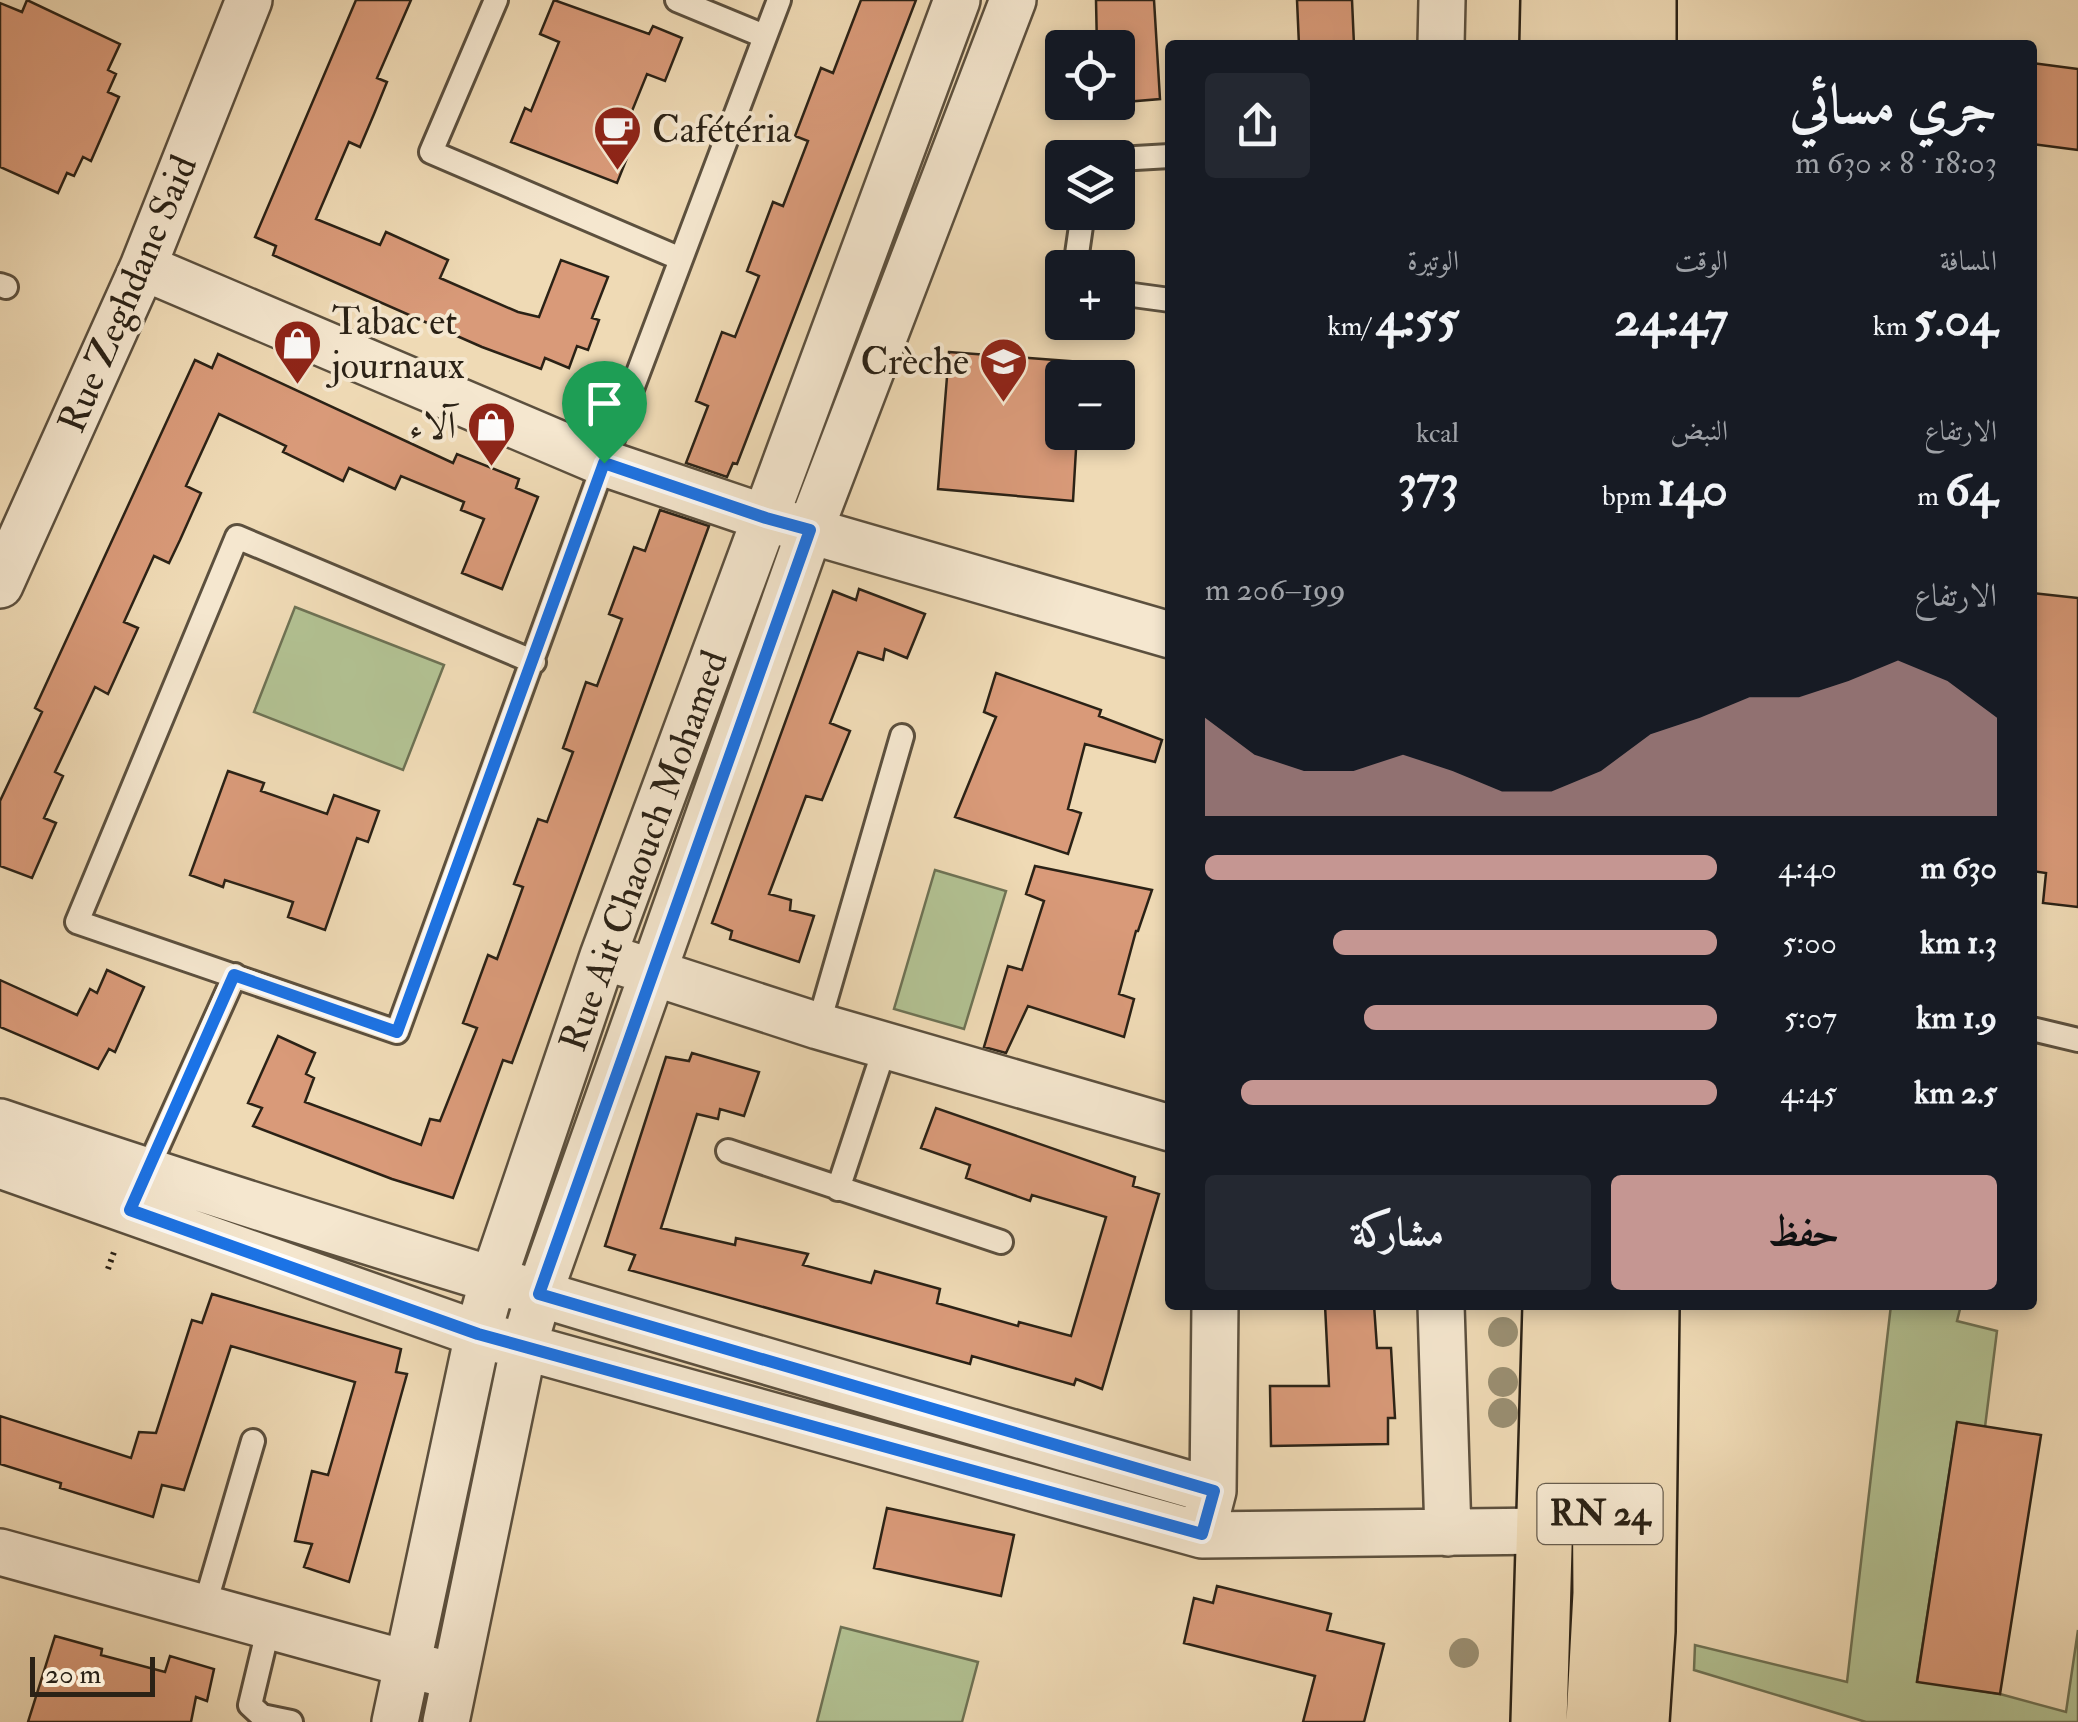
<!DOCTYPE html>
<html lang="ar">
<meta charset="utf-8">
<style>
:root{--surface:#171b24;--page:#242831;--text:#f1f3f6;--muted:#9ea1a6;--accent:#c59692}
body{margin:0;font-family:"IM FELL Double Pica",Amiri,serif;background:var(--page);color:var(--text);direction:rtl;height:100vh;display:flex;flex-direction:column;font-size:38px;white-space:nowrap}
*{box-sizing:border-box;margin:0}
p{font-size:32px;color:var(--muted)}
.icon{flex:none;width:55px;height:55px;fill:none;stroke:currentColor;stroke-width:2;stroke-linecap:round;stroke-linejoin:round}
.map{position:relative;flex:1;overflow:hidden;direction:ltr}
.drawer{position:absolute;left:1165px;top:40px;width:872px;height:1270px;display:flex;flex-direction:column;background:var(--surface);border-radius:10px;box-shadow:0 5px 15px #0003;direction:rtl}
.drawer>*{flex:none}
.tools{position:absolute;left:1045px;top:30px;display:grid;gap:20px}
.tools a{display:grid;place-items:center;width:90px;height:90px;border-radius:10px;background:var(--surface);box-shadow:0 5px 15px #0003;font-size:50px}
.scale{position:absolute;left:30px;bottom:25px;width:125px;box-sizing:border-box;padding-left:10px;border:5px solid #2b2216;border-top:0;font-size:28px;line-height:35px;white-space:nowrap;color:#2b2216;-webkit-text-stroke:8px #f5e7cf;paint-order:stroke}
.pin{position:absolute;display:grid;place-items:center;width:85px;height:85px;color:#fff;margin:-102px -42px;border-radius:50% 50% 50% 0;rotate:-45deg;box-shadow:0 0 10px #0007}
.pin .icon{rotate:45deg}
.round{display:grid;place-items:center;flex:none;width:105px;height:105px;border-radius:10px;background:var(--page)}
.overview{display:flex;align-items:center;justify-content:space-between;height:170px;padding:0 40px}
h1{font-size:55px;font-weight:800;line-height:75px}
.stats{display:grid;grid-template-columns:repeat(3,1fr);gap:15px;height:170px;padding:10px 40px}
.stats div{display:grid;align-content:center}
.stats b{font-size:50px;font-weight:800}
.stats small{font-size:28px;font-weight:400}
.stats p{font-size:28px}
.chart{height:280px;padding:20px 40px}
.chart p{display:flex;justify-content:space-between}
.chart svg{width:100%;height:180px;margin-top:10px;fill:var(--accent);opacity:.7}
.primary-button{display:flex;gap:20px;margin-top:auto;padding:20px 40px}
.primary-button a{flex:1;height:115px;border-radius:10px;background:var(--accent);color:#111;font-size:40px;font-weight:800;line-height:115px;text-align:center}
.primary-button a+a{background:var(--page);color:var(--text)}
ul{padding:0 40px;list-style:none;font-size:32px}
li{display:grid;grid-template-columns:160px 120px 1fr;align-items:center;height:75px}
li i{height:25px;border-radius:12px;background:var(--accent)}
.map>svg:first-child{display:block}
.green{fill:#b2c192;stroke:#6e7254;stroke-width:2.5}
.building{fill:#d99a79;stroke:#2b2216;stroke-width:2.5}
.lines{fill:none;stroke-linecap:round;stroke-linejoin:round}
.service-casing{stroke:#5c503e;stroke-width:28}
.minor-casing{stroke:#5c503e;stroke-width:50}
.primary-casing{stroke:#2b2216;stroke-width:60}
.path{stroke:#2b2216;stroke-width:6;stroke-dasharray:2.5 5;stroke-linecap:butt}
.service{stroke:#f5e7cf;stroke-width:22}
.minor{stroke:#f5e7cf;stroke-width:45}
.primary{stroke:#efdab5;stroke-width:55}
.tree{fill:#9a8f72}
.route-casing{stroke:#fff;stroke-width:20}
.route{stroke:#1a73e8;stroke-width:12}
.labels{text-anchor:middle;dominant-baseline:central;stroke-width:8;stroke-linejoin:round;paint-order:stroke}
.shield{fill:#f5e7cf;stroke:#685d4e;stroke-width:2.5}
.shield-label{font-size:35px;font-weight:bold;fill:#2b2216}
.poi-label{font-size:38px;fill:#2b2216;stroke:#f5e7cf;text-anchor:start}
.street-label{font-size:38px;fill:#2b2216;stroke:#f5e7cf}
</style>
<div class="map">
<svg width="2078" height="1722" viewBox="0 0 2078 1722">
<rect width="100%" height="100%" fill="#efdab5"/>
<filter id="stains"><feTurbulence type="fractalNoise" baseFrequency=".002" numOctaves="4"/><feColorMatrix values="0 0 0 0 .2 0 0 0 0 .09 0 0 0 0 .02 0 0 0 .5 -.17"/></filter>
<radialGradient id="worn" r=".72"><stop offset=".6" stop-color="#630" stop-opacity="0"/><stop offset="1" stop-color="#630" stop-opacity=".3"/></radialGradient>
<path class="green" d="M295 607 444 665 403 770 254 712Z
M935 870 1006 891 964 1029 894 1009Z
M1891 1305H1961L1957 1321 1997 1331 1985 1427 1957 1423 1917 1681 2000 1694 2066 1712 2078 1630V1722H1866L1694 1670 1695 1645 1847 1682Z
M841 1627 978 1662 962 1722H817Z"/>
<path class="building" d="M27 0 120 44 108 70 116 74 108 92 119 97 91 161 83 157 74 176 67 173 58 193 0 167V3L22 12Z
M356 0H411L377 78 387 82 374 114 360 147 349 142 316 219 380 245 386 232 448 260 440 278 518 312 539 317 561 260 608 277 592 318 599 320 588 350 577 346 569 368 545 358 541 369 482 347 273 255 276 246 255 237Z
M554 0 649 34 653 26 682 38 665 81 647 74 621 138 633 143 617 183 511 142 525 108 531 111 559 42 540 34Z
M861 0H916L737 464 733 463 727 477 686 463 708 406 696 401 722 332 735 337 759 276 747 271 773 202 783 206 808 141 795 136 821 68 833 73Z
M1096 0H1154L1160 99 1113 103 1118 102V48H1097Z
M1297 0H1352L1354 45H1299Z
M2032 63 2078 69V150L2032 144Z
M949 352 1081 362 1080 378H1062V432H1077L1073 501 938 489Z
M218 354 453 463 457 454 519 479 516 488 538 497 502 589 462 573 484 519 461 510 464 502 401 476 395 489 349 468 343 481 283 452 286 446 219 414 186 486 201 493 180 540 169 563 154 556 124 622 138 628 108 694 95 687 55 772 63 776 44 818 56 823 32 878 0 866V801L42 712 35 708 195 360 212 368Z
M660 510 709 526 512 1063 503 1060 453 1198 392 1179 253 1126 262 1108 248 1103 278 1036 315 1053 306 1074 314 1078 305 1102 421 1145 430 1119 440 1121 477 1028 463 1023 488 955 497 959 523 887 514 884 538 819 547 822 573 752 563 748 586 682 597 686 622 619 609 614 634 547 645 551Z
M859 589 925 614 907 658 885 649 883 660 858 652 830 723 850 731 822 800 806 796 769 894 791 900 790 910 814 916 799 962 730 939 732 931 712 923 833 591 856 600Z
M2032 593 2078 598V907L2043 903 2046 873 2032 871Z
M996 673 1101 710 1099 716 1162 740 1155 762 1085 744 1068 809 1081 813 1068 854 955 817 996 717 984 712Z
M228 771 264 783 261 791 327 814 334 795 379 811 368 842 357 838 325 930 288 917 293 902 225 880 223 887 190 875Z
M1035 866 1152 890 1138 931H1136L1119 994 1134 999 1124 1037 1028 1006 1006 1053 984 1047 1008 966 1022 970 1044 901 1026 894Z
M107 970 144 987 115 1052 109 1049 98 1069 0 1027V980L77 1015 90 989 97 993Z
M692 1053 759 1072 744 1116 720 1109 718 1119 697 1114 661 1228 735 1245 736 1238 808 1254 803 1265 871 1283 875 1271 940 1289 937 1303 1018 1326 1019 1322 1071 1336 1106 1217 1032 1195 1030 1201 966 1178 970 1165 921 1148 936 1108 1135 1177 1133 1186 1159 1194 1102 1389 1076 1379 1074 1385 972 1356 970 1364 629 1270 635 1255 605 1246 666 1057 689 1061Z
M212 1294 401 1349 396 1372 407 1374 349 1582 304 1567 312 1544 295 1541 312 1471 328 1475 355 1382 231 1346 184 1490 162 1485 153 1517 60 1488 61 1483 0 1464V1416L131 1458 139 1432 156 1433 192 1320 202 1323Z
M1325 1305H1374L1377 1348H1391L1395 1418H1388V1444L1271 1446 1270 1386H1329Z
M1957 1422 2041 1435 2000 1694 1917 1682Z
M887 1508 1014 1535 1001 1596 874 1568Z
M1217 1586 1331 1614 1327 1630 1384 1644 1364 1722H1303L1315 1676 1184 1643 1194 1598 1213 1603Z
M55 1636 102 1649 101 1655 165 1672 170 1656 214 1669 207 1701 196 1697 191 1722H28Z"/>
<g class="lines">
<defs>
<path id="service" d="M496 0 431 152 681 259
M677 0 764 36
M1118 159 1170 156
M1075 268 1083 212
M0 285 6 287
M1118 293 1170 300
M534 662 237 537 77 922 397 1032 604 463 779 0
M818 1026 902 736
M2032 1029 2078 1040
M728 1151 1001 1242
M145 1175 235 975
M838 1189 886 1044
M204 1608 253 1441
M269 1626 250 1705 262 1716 291 1722"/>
<path id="minor" d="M1441 45 1442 0
M143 267 604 463 766 518 1170 635
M0 585 143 267 249 0
M624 963 818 1026 1170 1128
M0 1122C400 1258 807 1373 1213 1491
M0 1165 478 1334 1202 1535 1546 1531
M1441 1305 1448 1533
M1206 1518 1213 1491 1215 1305
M0 1552 437 1672
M395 1722 478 1334 493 1280 603 956 957 0
M446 1722 524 1345 539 1294 810 530 1013 0"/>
<path id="primary" d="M1548 45 1549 0
M1596 45 1597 0
M1648 45V0
M1539 1722 1551 1305
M1594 1722 1601 1593 1599 1305
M1641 1722 1647 1631 1651 1305"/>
</defs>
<use href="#service" class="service-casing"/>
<use href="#minor" class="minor-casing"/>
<use href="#primary" class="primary-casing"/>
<path class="path" d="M108 1269 114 1252"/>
<use href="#service" class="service"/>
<use href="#minor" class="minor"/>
<use href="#primary" class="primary"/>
</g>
<g class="tree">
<circle cx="1503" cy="1332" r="15"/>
<circle cx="1503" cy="1382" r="15"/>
<circle cx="1503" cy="1413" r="15"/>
<circle cx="1464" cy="1653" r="15"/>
</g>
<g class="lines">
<defs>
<path id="route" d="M604 463 766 518 810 530 539 1294 1214 1491 1202 1534 478 1334 130 1210 234 975 397 1032Z"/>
</defs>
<use href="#route" class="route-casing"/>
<use href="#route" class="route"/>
</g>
<defs>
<symbol id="cafe-pin" viewBox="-11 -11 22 30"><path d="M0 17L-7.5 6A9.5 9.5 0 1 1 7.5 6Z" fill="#8f2418" stroke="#f5e7cf"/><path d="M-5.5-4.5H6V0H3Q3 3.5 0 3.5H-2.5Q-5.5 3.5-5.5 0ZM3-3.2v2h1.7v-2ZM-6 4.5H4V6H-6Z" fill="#fff"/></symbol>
<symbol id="shop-pin" viewBox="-11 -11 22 30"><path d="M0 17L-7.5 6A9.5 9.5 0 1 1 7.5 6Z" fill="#8f2418" stroke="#f5e7cf"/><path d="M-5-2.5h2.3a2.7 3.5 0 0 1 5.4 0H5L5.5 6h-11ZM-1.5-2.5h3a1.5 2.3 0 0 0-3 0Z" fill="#fff"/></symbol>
<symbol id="school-pin" viewBox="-11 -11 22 30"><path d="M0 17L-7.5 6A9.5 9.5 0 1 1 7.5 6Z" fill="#8f2418" stroke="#f5e7cf"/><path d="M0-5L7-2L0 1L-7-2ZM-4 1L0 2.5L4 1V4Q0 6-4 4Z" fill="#fff"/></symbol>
</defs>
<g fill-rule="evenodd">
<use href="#cafe-pin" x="590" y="102" width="55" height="75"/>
<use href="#shop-pin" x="270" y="316" width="55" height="75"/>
<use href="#school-pin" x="976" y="334" width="55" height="75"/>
<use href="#shop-pin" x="464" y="398" width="55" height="75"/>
</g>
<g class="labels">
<rect class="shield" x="1537.5" y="1484" width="125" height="60" rx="8"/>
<g class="shield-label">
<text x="1600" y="1514">RN 24</text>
</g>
<g class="poi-label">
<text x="652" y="130">Cafétéria</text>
<text x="332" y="322">Tabac et<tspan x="332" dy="44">journaux</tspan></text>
<text x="969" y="362" text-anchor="end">Crèche</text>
<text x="456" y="426" text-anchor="end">آلاء</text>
</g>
<g class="street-label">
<text transform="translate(128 294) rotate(-67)">Rue Zeghdane Said</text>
<text transform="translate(644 851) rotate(-70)">Rue Ait Chaouch Mohamed</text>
</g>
</g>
<rect width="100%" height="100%" filter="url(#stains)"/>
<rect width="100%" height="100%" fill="url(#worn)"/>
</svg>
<div class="tools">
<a><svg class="icon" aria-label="locate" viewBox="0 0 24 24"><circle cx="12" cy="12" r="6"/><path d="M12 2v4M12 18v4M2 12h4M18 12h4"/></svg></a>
<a><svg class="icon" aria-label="layers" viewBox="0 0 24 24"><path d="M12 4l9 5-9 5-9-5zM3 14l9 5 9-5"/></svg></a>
<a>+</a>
<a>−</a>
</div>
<div class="scale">20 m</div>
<div class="pin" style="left:604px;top:463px;background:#1e9e55"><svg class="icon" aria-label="arrive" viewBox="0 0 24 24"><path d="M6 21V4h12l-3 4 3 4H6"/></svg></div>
<section class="drawer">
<div class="overview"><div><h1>جري مسائي</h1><p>18:03 · 8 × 630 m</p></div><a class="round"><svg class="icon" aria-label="share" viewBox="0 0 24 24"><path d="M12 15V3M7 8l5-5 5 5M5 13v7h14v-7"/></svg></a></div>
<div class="stats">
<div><p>المسافة</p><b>5.04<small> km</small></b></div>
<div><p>الوقت</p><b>24:47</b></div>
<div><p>الوتيرة</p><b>4:55<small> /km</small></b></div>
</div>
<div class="stats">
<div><p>الارتفاع</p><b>64<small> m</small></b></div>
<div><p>النبض</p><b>140<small> bpm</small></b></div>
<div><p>kcal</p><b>373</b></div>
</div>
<div class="chart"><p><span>الارتفاع</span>199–206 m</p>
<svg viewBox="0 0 160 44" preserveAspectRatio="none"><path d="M0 44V20L10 29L20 33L30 33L40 29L50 33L60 38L70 38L80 33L90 24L100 20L110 15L120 15L130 11L140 6L150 11L160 20V44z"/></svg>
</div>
<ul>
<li><b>630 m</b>4:40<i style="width:100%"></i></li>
<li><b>1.3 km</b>5:00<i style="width:75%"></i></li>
<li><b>1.9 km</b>5:07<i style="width:69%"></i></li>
<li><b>2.5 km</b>4:45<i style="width:93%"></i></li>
</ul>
<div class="primary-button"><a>حفظ</a><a>مشاركة</a></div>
</section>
</div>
